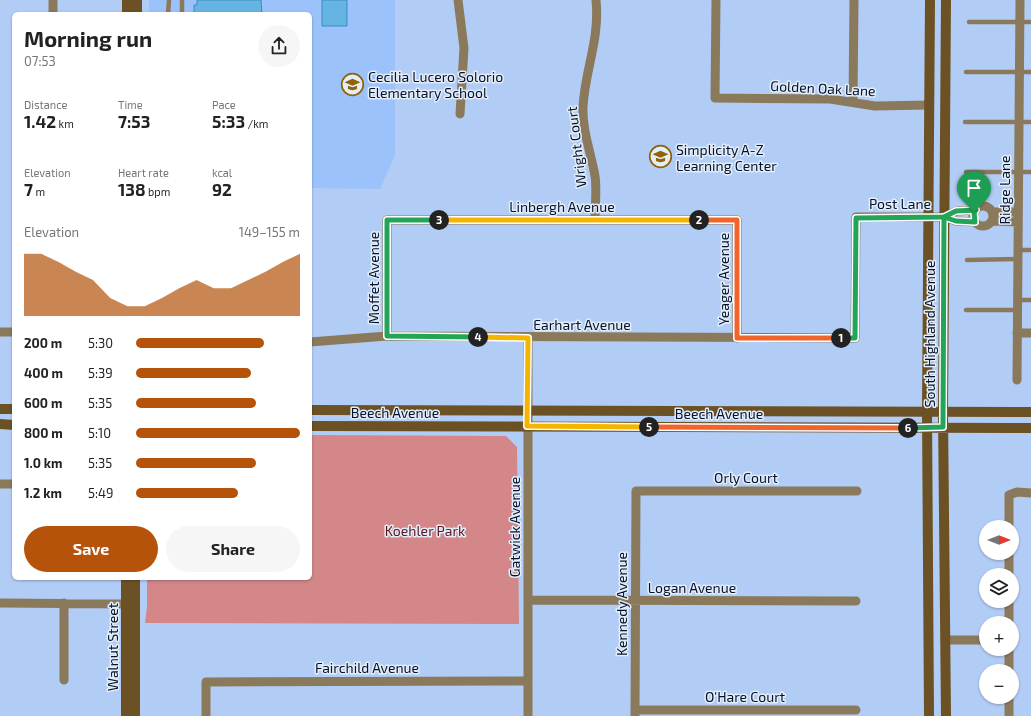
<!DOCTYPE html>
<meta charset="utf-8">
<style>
:root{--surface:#fff;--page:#f6f6f6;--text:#222;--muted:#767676;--accent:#b45309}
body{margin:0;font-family:"Exo 2",sans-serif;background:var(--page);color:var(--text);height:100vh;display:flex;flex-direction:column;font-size:15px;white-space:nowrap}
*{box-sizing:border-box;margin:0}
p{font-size:13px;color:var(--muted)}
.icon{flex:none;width:22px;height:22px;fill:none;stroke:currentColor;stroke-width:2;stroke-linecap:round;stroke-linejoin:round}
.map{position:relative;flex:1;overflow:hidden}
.details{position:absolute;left:12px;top:12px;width:300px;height:568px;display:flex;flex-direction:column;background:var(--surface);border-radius:6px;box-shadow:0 1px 3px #0004}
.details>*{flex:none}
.needle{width:26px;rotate:90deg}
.controls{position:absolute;left:979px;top:520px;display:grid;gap:8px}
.controls a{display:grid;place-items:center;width:40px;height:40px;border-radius:50%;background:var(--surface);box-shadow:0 1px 3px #0004;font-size:20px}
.pin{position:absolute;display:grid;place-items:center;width:34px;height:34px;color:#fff;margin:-41px -17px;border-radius:50% 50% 50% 0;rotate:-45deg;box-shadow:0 0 4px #0007}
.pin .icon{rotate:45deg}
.km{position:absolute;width:20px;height:20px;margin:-10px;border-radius:50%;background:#222;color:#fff;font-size:11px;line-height:20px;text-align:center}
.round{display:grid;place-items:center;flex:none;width:42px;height:42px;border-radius:21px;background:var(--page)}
.summary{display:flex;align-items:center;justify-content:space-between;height:68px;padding:0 12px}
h1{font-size:22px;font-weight:700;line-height:30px}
.figures{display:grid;grid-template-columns:repeat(3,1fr);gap:6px;height:68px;padding:4px 12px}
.figures div{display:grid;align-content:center}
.figures b{font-size:17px;font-weight:700}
.figures small{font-size:11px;font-weight:400}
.figures p{font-size:11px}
.chart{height:112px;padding:8px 12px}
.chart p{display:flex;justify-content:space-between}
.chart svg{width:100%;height:72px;margin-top:4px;fill:var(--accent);opacity:.7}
.button{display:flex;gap:8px;margin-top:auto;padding:8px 12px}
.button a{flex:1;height:46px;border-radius:24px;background:var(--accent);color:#fff;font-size:16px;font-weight:700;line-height:46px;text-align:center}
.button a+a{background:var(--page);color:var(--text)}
ul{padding:0 12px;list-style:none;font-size:13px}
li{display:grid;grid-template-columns:64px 48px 1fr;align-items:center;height:30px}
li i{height:10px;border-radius:5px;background:var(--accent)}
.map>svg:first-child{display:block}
.built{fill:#9bc2fb}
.green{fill:#d38789}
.building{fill:#65b4e4;stroke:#3d8cbb}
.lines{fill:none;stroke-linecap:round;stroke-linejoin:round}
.lane{stroke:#8b795c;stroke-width:4.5}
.street{stroke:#8b795c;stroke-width:9}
.secondary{stroke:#6c5124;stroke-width:10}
.split-1-casing{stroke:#fff;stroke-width:8}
.split-2-casing{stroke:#fff;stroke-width:8}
.split-3-casing{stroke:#fff;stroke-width:8}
.split-4-casing{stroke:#fff;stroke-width:8}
.split-5-casing{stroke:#fff;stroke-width:8}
.split-6-casing{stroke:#fff;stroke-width:8}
.split-7-casing{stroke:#fff;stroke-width:8}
.split-1{stroke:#22a559;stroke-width:5}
.split-2{stroke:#f0652b;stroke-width:5}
.split-3{stroke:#f5b400;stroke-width:5}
.split-4{stroke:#22a559;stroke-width:5}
.split-5{stroke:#f5b400;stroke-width:5}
.split-6{stroke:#f0652b;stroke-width:5}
.split-7{stroke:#22a559;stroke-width:5}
.labels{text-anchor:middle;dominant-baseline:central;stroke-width:3;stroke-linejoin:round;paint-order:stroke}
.poi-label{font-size:14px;fill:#041229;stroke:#e3edfa;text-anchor:start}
.street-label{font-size:14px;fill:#041229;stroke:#e3edfa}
.park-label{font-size:14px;fill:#5d151e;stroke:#e3edfa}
</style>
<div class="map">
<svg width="1031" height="716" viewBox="0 0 1031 716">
<rect width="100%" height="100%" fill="#b2cdf5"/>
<path class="built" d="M149 0H395V155L380 189 310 188V14H149Z"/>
<path class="green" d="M310 435 506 436 517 447 519 624 145 623 147 607V578H310Z"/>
<path class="building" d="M197 0H261L262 14H194V5H197Z
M322 0H347V26H322Z"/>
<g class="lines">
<path class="lane" d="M182 0V14
M168 14 169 0
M969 22H1031
M966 72H1031
M965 122H1031
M966 172H1031
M1018 250H1031
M967 260 1017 259
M1017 300H1031
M966 310H1017"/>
<path class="street" d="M458 0 464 48 460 114
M716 0 715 98 830 99 875 106 929 105
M53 14V0
M853 101 854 0
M973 216a10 10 0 1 1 20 0a10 10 0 1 1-20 0Z
M992 212H1018
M944 217 956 221 975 222
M595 219C595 205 597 190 595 176 591 153 582 130 583 107 585 69 600 40 596 0
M992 221 1018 222
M0 332H14
M1017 333H1031
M387 336V220H737V338
M528 338V716
M310 342 387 336 855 338 856 217H944L957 211 976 210
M1017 380 1020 0
M0 484H14
M1009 527V495L1017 492 1031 493
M1009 575V553
M528 600 856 601
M0 603 126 604
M1009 623V601
M945 640H986
M1009 649V671
M64 680V603
M1009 697V716
M635 710H856
M206 716V682L528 681
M635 716 636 491H857"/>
<path class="secondary" d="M127 14V0
M137 14V0
M0 409H14
M310 410 1031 412
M0 424 14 425
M310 426 1031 428
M126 578V716
M135 716V578
M929 716 927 411 930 0
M946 716 943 412 946 0"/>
</g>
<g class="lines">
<defs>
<path id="split-1" d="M841 338H855L856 218 944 217 956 211 976 210 974 212"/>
<path id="split-2" d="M699 220H737V338H841"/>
<path id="split-3" d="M439 220H699"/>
<path id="split-4" d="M439 220H387V336L478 337"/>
<path id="split-5" d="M478 337 528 338 527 426 649 427"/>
<path id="split-6" d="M649 427 908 428"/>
<path id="split-7" d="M908 428 943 427 944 217 956 221 975 222 974 212"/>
</defs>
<use href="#split-1" class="split-1-casing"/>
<use href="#split-2" class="split-2-casing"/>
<use href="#split-3" class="split-3-casing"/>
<use href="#split-4" class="split-4-casing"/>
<use href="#split-5" class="split-5-casing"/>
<use href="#split-6" class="split-6-casing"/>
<use href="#split-7" class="split-7-casing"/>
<use href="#split-1" class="split-1"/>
<use href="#split-2" class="split-2"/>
<use href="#split-3" class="split-3"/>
<use href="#split-4" class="split-4"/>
<use href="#split-5" class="split-5"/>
<use href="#split-6" class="split-6"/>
<use href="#split-7" class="split-7"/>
</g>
<defs>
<symbol id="school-ring" viewBox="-11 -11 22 22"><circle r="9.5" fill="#e3edfa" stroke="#8e6309" stroke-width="1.5"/><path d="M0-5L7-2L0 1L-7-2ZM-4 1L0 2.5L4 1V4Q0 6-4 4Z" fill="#8e6309"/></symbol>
</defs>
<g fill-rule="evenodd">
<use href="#school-ring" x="340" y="72" width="25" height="25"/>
<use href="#school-ring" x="648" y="144" width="25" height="25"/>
</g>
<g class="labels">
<g class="poi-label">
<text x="368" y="76">Cecilia Lucero Solorio<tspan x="368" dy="16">Elementary School</tspan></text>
<text x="676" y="149">Simplicity A-Z<tspan x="676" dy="16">Learning Center</tspan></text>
</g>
<g class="street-label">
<text transform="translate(823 88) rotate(3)">Golden Oak Lane</text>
<text transform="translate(576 147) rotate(-97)">Wright Court</text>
<text transform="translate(1004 190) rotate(-90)">Ridge Lane</text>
<text x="900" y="203">Post Lane</text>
<text x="562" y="206">Linbergh Avenue</text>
<text transform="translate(373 278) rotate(-90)">Moffet Avenue</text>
<text transform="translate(723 279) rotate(-90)">Yeager Avenue</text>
<text x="582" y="324">Earhart Avenue</text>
<text transform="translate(929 334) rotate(-90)">South Highland Avenue</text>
<text x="395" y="412">Beech Avenue</text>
<text x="719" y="413">Beech Avenue</text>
<text x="746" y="477">Orly Court</text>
<text transform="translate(514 527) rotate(-90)">Gatwick Avenue</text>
<text x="692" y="587">Logan Avenue</text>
<text transform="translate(621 604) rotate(-90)">Kennedy Avenue</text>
<text transform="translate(112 647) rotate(-90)">Walnut Street</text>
<text x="367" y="667">Fairchild Avenue</text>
<text x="745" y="696">O'Hare Court</text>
</g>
<g class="park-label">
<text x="425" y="530">Koehler Park</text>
</g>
</g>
</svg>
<div class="controls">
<a><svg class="needle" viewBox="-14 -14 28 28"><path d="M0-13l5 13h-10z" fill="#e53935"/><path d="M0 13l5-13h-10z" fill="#767676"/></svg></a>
<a><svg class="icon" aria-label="layers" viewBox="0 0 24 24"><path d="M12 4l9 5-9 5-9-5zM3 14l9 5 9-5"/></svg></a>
<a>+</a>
<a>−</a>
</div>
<div class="pin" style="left:974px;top:212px;background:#1e9e55"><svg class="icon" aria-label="arrive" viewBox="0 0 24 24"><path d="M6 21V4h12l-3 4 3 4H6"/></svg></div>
<b class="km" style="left:841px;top:338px">1</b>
<b class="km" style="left:699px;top:220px">2</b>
<b class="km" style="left:439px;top:220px">3</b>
<b class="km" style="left:478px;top:337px">4</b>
<b class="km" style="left:649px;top:427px">5</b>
<b class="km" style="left:908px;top:428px">6</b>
<section class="details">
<div class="summary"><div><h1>Morning run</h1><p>07:53</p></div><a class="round"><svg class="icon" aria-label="share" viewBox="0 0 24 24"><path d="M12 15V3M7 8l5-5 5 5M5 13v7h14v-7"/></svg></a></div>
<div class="figures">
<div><p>Distance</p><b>1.42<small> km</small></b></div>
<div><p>Time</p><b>7:53</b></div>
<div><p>Pace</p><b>5:33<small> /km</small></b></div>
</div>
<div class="figures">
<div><p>Elevation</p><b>7<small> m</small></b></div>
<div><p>Heart rate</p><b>138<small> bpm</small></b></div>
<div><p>kcal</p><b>92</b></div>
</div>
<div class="chart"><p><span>Elevation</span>149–155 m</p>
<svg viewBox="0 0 160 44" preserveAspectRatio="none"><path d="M0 44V6L10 6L20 11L30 17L40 22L50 33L60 38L70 38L80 33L90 27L100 22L110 27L120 27L130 22L140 17L150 11L160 6V44z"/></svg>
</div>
<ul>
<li><b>200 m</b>5:30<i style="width:78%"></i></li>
<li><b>400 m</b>5:39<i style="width:70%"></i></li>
<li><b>600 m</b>5:35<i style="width:73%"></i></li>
<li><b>800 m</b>5:10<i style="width:100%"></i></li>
<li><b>1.0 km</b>5:35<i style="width:73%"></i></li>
<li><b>1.2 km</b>5:49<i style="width:62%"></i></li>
</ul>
<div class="button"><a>Save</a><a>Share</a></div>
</section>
</div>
